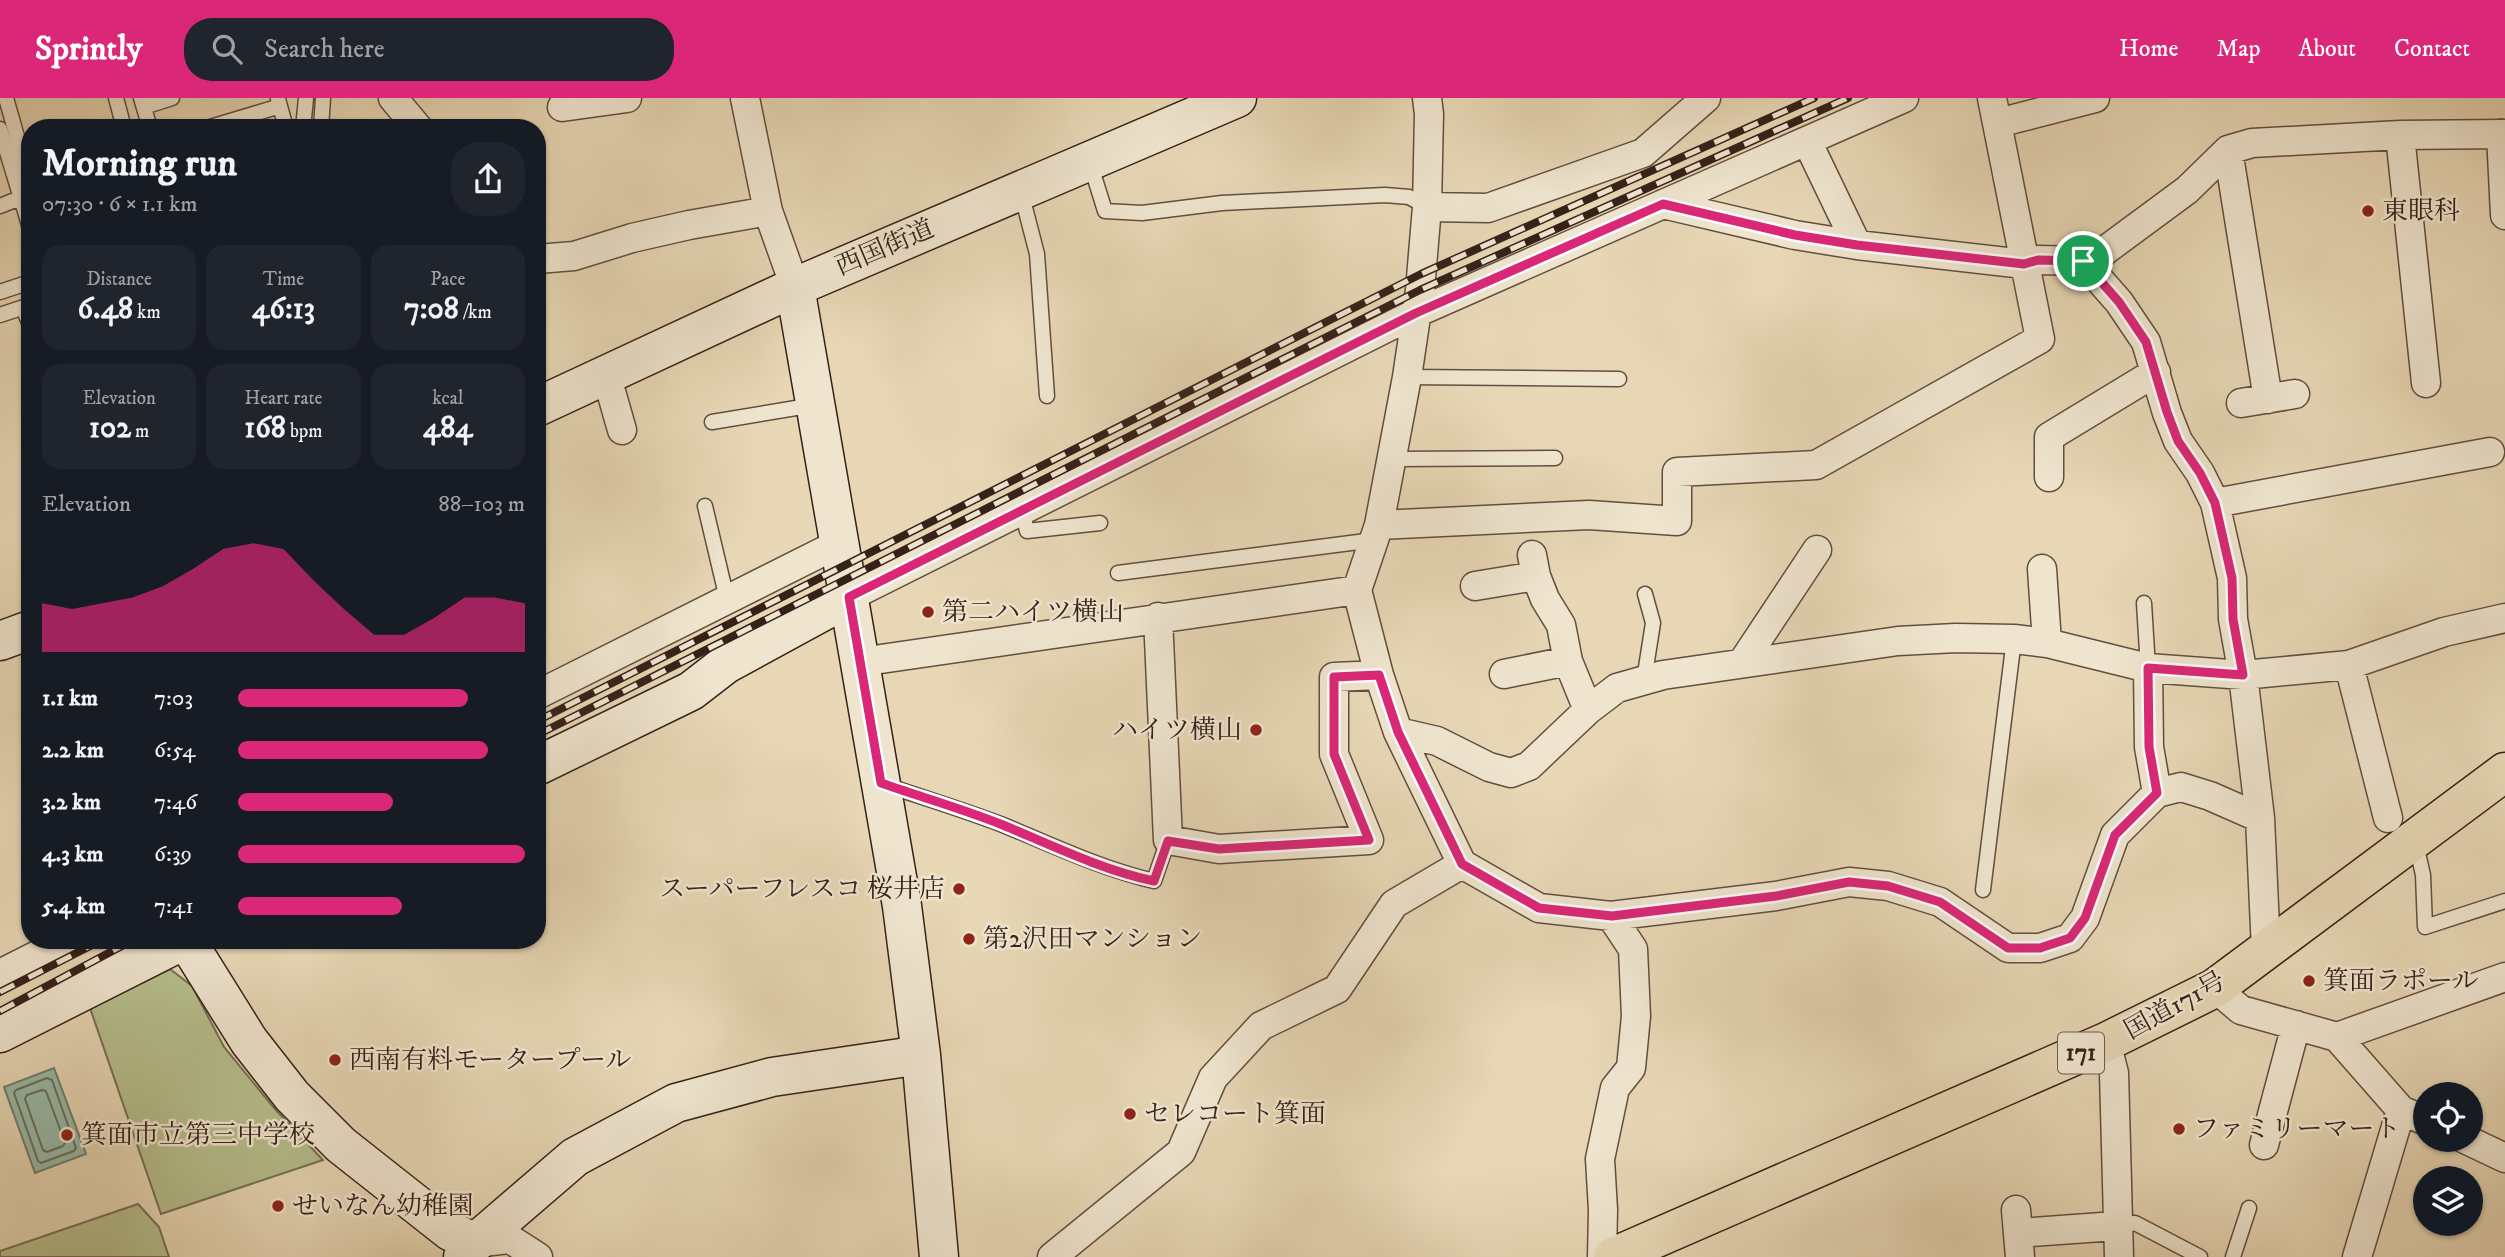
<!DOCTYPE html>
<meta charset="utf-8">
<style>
:root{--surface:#171b24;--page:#20242c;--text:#f1f3f6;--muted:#9ea1a6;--accent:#db2777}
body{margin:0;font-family:"IM FELL DW Pica","Noto Serif JP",serif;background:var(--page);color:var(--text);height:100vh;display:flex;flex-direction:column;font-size:26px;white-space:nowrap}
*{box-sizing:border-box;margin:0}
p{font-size:23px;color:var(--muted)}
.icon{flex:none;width:38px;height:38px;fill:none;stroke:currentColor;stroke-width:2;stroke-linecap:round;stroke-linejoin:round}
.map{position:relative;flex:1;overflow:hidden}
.side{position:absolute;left:21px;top:21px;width:525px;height:830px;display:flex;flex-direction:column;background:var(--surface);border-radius:28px;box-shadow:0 2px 5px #0004}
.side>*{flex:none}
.fabs{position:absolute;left:2413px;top:984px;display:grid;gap:14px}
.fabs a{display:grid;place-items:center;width:70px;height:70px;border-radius:50%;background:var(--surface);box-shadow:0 2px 5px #0004;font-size:35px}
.pin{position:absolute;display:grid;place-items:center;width:60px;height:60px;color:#fff;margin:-30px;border:4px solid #fff;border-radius:50%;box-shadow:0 2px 7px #0007}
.round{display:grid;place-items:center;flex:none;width:74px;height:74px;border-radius:28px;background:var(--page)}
.summary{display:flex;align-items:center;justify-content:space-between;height:119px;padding:0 21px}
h1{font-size:38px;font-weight:800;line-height:52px}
.figures{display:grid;grid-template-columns:repeat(3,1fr);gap:10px;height:119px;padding:7px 21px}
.figures div{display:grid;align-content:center;border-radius:18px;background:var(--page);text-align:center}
.figures b{font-size:30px;font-weight:800}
.figures small{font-size:19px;font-weight:400}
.figures p{font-size:19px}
.chart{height:196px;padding:14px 21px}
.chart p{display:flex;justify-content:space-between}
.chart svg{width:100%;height:126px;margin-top:7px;fill:var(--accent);opacity:.7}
ul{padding:0 21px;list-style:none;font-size:23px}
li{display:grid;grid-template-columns:112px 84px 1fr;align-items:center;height:52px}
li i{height:18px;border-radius:9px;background:var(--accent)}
header{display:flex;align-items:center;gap:42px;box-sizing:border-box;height:98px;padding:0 35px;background:var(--accent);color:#fff}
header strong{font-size:33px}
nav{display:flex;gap:38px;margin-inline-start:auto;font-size:24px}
.search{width:490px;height:63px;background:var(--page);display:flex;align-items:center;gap:18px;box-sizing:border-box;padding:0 24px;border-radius:28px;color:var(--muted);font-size:26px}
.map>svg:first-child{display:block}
.green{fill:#b6be8d;stroke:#767053;stroke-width:2}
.water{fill:#98baa7;stroke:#717d6e;stroke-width:2}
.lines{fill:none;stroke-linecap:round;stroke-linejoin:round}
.shore{stroke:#676e60;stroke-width:2}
.lane-casing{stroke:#624e40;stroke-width:17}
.street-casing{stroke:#624e40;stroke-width:31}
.secondary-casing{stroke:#362119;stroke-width:41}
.highway-casing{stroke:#362119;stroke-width:41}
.lane{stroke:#efe5cf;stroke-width:14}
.street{stroke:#efe5cf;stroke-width:28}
.secondary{stroke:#efe5cf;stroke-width:38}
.highway{stroke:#e7d7b5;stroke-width:38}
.rail-casing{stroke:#362119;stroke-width:8}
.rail{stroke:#efe5cf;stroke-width:5;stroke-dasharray:16;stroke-linecap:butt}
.route-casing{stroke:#fff;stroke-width:14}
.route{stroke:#db2777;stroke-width:9}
.poi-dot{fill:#8f2418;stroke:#efe5cf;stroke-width:2.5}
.labels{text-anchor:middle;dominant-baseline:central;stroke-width:5;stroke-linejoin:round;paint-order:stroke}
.shield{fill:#efe5cf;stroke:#6e5c50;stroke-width:2}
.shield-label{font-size:24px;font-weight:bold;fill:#362119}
.poi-label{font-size:26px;fill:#362119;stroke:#efe5cf;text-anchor:start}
.street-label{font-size:26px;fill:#362119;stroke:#efe5cf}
</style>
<header>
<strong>Sprintly</strong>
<div class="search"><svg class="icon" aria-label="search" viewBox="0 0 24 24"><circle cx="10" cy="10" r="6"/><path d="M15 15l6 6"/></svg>Search here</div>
<nav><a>Home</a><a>Map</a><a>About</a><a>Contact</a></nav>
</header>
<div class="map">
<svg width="2505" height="1159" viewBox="0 0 2505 1159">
<rect width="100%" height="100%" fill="#e7d7b5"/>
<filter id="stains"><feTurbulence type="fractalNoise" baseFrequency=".00286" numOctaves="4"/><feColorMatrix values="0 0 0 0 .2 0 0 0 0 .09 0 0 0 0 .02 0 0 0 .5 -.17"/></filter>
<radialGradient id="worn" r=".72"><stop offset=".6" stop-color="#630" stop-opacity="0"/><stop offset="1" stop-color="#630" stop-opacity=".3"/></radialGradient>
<path class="green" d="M170 871 192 888 224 949 274 1010 323 1062 161 1116 90 910Z
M138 1106 159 1129 169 1159H0V1153Z"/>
<path class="water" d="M54 970 86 1056 35 1075 4 989Z"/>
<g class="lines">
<path class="shore" d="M47 980 52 982 76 1050 74 1053 41 1065 38 1063 14 995 16 992Z
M42 992 46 993 65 1045 63 1048 47 1054 43 1052 25 1001 27 997Z"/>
<defs>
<path id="lane" d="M6 0 30 84
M116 0 124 30
M141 0 150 30
M278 1 286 30
M144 9 172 0
M207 30 280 8
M303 30 306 0
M321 30 323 0
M0 31 30 130
M1090 65 1105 113 1142 115 1222 105 1385 97 1409 99 1427 109
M1021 94 1037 156 1047 298
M0 108 20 100
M0 194 30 184
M23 210 30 227
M0 217 30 207
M1407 279 1619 281
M712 324 814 307
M1393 361 1555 360
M705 408 727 501
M1022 413 1027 433 1100 425
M1118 475 1374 442
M2144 505 2148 570
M1644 582 1653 525 1645 496
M886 687C924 700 964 712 1003 727 1052 747 1102 771 1154 783L1168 742
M2416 746 2423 777 2425 829 2505 803
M1983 792 2014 541
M2116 1128 2135 1125 2200 1159
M2233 1159 2249 1110"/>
<path id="street" d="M393 0 418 30
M745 0 768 113 795 189
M1427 0 1429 16 1427 109 1420 192 1407 279 1379 427 1357 492 1379 577 1398 634 1462 766 1539 810 1611 818 1776 798 1849 784 1888 788 1940 804 2008 850H2040L2070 840 2085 820 2115 737 2157 695 2181 689 2210 698 2260 720
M562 9 627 0
M1998 25 2095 0
M2501 36 2505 117
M2400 37 2426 285
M1807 43 1857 147
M2228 52 2268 301
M1663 106 1795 137 1857 147 2024 166 2038 162 2083 163 2103 154 2187 92 2228 52 2252 45 2400 37 2505 36
M1427 109 1488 110 1643 55 1706 0
M537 161 574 158 632 140 689 127 768 113
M2083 163 2119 204 2146 244 2167 315 2178 343 2200 375 2215 405 2232 480 2233 521 2243 577 2260 720 2266 852
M606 276 622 332
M2241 305 2295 296
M2049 379V339L2156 274
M2215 405 2490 354
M1379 427 1589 417 1677 423V374L1816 367 2040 241 1992 0
M1532 457 1536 478 1545 501 1561 527 1568 563 1588 612
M2042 471 2047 545
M1475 488 1536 478
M849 499 1416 215 1904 0
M1158 519 1168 742 1219 751 1369 742 1334 656V579L1379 577
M860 564 1357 492
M1742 565 1817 452
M2349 567 2388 720
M2148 570 2149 649 2157 695
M1504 576 1568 563
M537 597 840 445
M1398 634 1437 643 1489 669 1511 675 1529 668 1588 612 1617 590 1663 577 1898 543 1956 540 2014 541 2047 545 2148 570 2243 577 2349 567 2444 534 2505 520
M0 876 67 842
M2215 890 2241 912 2337 939 2401 1012 2426 1023
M2337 939 2505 879
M2106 944 2114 975 2119 1159
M2465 1041 2505 1060
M2264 1047 2296 927
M2016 1112 2020 1159
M2019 1135 2116 1128
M475 1145 510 1141 538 1159
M1052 1159 1181 1054 1213 980 1261 928 1337 891 1394 806 1462 766
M1602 1159 1603 1112 1600 1061 1615 990 1631 970 1636 918 1633 851 1611 818
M2357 1159 2401 1012"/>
<path id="secondary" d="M795 189 902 808 921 957 939 1159
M537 309 795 189 1237 0
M0 543 30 532
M537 668 691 593 726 566 849 499
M186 842 249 943 292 998 341 1047 450 1133 475 1145
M0 935 184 842
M463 1159 475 1145 575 1059 676 1005 772 979 921 957"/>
<path id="highway" d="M1613 1159 2106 944 2215 890 2505 674"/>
</defs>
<use href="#lane" class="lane-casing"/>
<use href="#street" class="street-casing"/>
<use href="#secondary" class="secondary-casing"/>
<use href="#highway" class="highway-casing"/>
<use href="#lane" class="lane"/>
<use href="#street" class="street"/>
<use href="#secondary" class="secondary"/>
<use href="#highway" class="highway"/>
<defs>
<path id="rail" d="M537 623 1421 176 1814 0
M537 637 1420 192 1848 0
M0 894 102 842
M0 913 133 842"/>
</defs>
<use href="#rail" class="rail-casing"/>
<use href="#rail" class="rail"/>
</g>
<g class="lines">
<defs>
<path id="route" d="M1663 106 1795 137 1857 147 2024 166 2038 162 2083 163 2119 204 2146 244 2167 314 2178 343 2200 375 2215 405 2232 480 2233 521 2243 577 2148 570 2149 649 2157 695 2115 737 2085 820 2070 840 2040 850H2008L1940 804 1888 788 1849 784 1776 798 1612 818 1539 810 1462 766 1398 634 1379 577 1334 579V656L1369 742 1219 751 1168 743 1154 783C1102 772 1051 747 1003 727 963 711 921 699 881 685L849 499 1416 215Z"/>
</defs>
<use href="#route" class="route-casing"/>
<use href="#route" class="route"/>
</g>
<g class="poi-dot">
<circle cx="2368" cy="113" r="7"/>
<circle cx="928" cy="514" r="7"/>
<circle cx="1256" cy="632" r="7"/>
<circle cx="959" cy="791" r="7"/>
<circle cx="969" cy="841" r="7"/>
<circle cx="2309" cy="883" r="7"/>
<circle cx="335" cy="962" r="7"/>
<circle cx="1130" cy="1016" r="7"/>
<circle cx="2179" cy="1031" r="7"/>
<circle cx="67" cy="1037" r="7"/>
<circle cx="278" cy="1108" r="7"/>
</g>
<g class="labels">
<rect class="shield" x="2058" y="934.5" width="46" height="41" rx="5"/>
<g class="shield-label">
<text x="2081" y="955">171</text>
</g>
<g class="poi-label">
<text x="2382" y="113">東眼科</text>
<text x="942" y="514">第二ハイツ横山</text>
<text x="1242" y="632" text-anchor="end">ハイツ横山</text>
<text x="945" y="791" text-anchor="end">スーパーフレスコ 桜井店</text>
<text x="983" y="841">第2沢田マンション</text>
<text x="2323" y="883">箕面ラポール</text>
<text x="349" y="962">西南有料モータープール</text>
<text x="1144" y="1016">セレコート箕面</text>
<text x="2193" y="1031">ファミリーマート</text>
<text x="81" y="1037">箕面市立第三中学校</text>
<text x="292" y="1108">せいなん幼稚園</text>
</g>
<g class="street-label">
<text transform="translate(885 150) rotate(-23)">西国街道</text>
<text transform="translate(2175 908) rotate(-29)">国道171号</text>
</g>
</g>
<rect width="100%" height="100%" filter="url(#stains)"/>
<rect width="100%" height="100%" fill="url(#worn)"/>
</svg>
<div class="fabs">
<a><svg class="icon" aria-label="locate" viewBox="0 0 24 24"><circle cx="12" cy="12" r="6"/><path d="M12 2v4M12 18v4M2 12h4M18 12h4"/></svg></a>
<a><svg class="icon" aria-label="layers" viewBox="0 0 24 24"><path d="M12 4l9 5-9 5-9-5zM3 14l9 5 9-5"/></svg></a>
</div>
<div class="pin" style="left:2083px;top:163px;background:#1e9e55"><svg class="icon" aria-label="arrive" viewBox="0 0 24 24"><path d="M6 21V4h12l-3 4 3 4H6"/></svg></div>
<section class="side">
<div class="summary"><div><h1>Morning run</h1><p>07:30 · 6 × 1.1 km</p></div><a class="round"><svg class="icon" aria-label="share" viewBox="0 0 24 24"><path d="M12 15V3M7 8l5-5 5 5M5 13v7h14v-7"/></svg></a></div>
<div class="figures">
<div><p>Distance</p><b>6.48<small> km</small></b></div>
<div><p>Time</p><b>46:13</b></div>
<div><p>Pace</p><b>7:08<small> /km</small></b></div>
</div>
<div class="figures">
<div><p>Elevation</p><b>102<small> m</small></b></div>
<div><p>Heart rate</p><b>168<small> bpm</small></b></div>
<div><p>kcal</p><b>484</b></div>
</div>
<div class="chart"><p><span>Elevation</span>88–103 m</p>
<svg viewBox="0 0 160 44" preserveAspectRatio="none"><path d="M0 44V27L10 29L20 27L30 25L40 21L50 15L60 8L70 6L80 8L90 19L100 29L110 38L120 38L130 32L140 25L150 25L160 27V44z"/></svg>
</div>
<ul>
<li><b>1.1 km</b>7:03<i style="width:80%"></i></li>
<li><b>2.2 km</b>6:54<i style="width:87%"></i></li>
<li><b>3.2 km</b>7:46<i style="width:54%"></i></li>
<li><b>4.3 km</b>6:39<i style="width:100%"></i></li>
<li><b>5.4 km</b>7:41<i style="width:57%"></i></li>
</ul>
</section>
</div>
